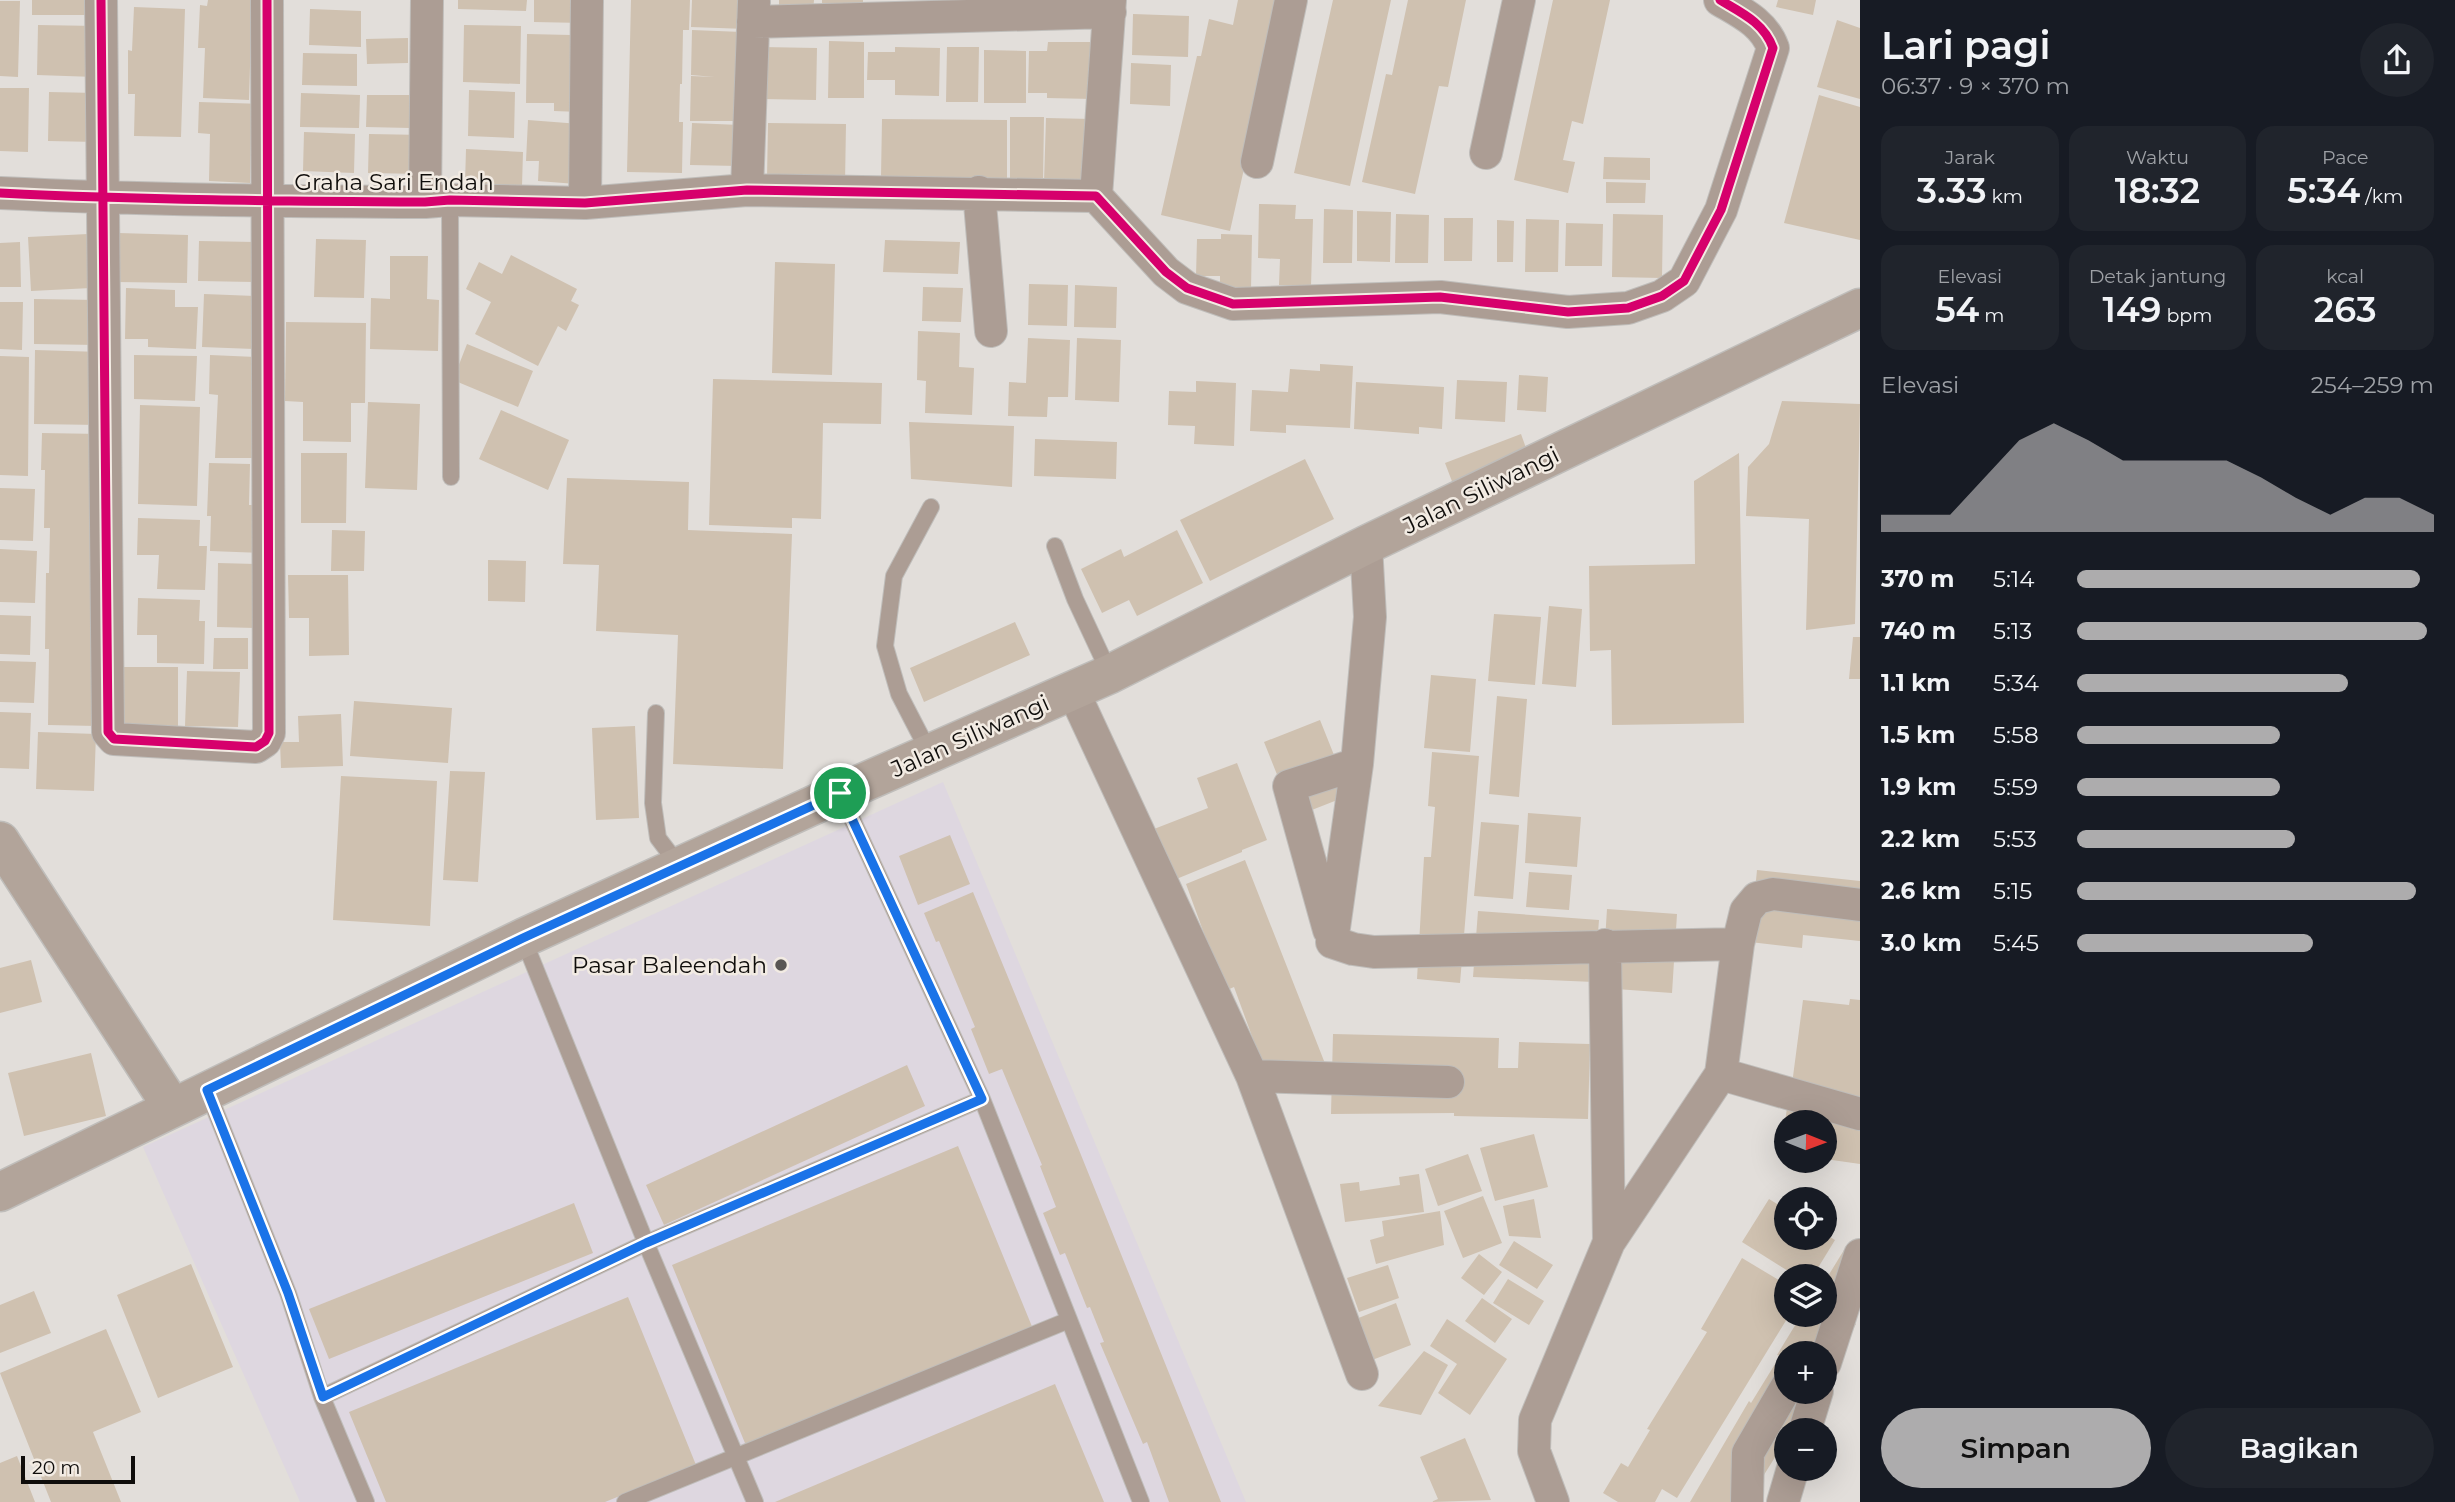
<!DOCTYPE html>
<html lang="id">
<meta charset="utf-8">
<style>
:root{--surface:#171b24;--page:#20242c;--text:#f1f3f6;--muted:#9ea1a6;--accent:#adacad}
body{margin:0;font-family:Montserrat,sans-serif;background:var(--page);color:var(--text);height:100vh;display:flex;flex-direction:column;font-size:26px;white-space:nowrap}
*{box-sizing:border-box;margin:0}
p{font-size:23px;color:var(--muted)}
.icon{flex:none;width:38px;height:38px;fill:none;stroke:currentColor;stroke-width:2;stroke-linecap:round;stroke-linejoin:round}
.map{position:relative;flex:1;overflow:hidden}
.drawer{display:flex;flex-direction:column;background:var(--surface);width:595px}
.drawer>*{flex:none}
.needle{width:46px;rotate:91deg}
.tools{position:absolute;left:1774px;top:1110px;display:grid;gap:14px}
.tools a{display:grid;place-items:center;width:63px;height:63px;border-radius:50%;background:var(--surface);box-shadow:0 7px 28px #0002;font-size:35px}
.scale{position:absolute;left:21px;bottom:18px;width:114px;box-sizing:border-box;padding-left:7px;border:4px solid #0f0d0b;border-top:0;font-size:19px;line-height:24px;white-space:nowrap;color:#0f0d0b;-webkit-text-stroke:5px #f2ebe3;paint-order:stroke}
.pin{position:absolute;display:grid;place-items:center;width:60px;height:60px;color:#fff;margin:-30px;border:4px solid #fff;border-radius:50%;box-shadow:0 2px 7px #0007}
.round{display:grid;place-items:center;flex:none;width:74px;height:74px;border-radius:37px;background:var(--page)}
.summary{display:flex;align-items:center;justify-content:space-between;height:119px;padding:0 21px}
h1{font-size:38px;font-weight:600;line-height:52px}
.figures{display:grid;grid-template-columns:repeat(3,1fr);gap:10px;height:119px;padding:7px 21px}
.figures div{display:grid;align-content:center;border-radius:18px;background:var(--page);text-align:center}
.figures b{font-size:35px;font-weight:600}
.figures small{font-size:19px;font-weight:400}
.figures p{font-size:19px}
.chart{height:196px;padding:14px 21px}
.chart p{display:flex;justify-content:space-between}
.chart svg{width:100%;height:126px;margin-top:7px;fill:var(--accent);opacity:.7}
.primary-button{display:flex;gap:14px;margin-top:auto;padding:14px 21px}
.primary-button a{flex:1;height:80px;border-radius:42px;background:var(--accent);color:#111;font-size:28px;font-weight:600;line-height:80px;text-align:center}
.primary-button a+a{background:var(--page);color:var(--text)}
ul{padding:0 21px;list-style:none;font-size:23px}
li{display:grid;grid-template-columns:112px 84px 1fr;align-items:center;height:52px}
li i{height:18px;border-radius:9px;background:var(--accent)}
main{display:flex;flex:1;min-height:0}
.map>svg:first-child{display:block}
.commercial{fill:#ded7e0}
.building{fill:#cfc1b0}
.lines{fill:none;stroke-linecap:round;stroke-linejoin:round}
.lane-casing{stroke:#bfbdba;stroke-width:18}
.street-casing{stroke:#bfbdba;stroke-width:34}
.secondary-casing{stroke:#bfbdba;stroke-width:41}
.lane{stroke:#ac9d94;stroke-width:16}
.street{stroke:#ac9d94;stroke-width:32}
.secondary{stroke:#b2a49a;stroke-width:38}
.cycleway-casing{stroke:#f2ebe3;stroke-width:13}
.cycleway{stroke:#d6006c;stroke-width:9}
.route-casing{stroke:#fff;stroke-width:14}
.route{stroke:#1a73e8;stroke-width:9}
.poi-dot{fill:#595653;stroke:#f2ebe3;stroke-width:2.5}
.labels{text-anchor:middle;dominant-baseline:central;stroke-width:5;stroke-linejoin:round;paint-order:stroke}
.street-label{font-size:23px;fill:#0f0d0b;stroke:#f2ebe3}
.poi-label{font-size:23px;fill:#0f0d0b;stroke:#f2ebe3;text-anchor:end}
</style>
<main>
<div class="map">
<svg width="1860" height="1502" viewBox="0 0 1860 1502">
<rect width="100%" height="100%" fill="#e2deda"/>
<path class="commercial" d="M943 782 1246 1502H300L143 1147Z"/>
<path class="building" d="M32 0H87V15H32Z
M208 0H252L249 100 203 98 205 48H198L200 5 207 6Z
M458 0H527L526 11 458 9Z
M534 0H583V23L534 22Z
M631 0H690L689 30H683L682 84H680L679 122H683L682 173 627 172Z
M692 0H747L746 29 691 27Z
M779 0H814L813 13H779Z
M822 0H863V3H822Z
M1238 0H1282L1230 231 1161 215 1197 56H1201L1209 19 1233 25Z
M1333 0H1391L1350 186 1294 173Z
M1408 0H1466L1448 87 1439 86 1415 194 1362 182 1386 74 1392 75Z
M1553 0H1610L1583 124 1572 121 1563 160 1575 162 1568 193 1514 180Z
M1778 0H1816L1813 15 1776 7Z
M0 1H20L18 77 0 76Z
M134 7 185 9 181 137 134 136 135 94H128V50L132 51Z
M310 9 361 11V47L309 45Z
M1133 14 1189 16 1188 57 1132 55Z
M1837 20 1860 28V99L1817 87Z
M38 25 97 26 95 77 37 75Z
M464 25 521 26 520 84 463 82Z
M692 30 742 32 741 121H690L691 76 715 77 691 75Z
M527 34 571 35 570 63H581L580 112 554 111V103H526Z
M408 38V63L367 64 366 39Z
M829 41 864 42V98H828Z
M1048 42H1094L1093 99 1047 98V93H1028L1029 51H1047Z
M761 47 817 48 816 100 760 99Z
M895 47 940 48 939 96 895 95V80H867L868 52H895Z
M947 47H979L978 102H946Z
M984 50 1026 51V103H984Z
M303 53 357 54V86L302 85Z
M1131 63 1171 65 1170 106 1130 104Z
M0 88H29L28 152 0 151Z
M469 90 515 92 514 138 468 136Z
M49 92 97 93V142L48 141Z
M301 93 360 95 359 128 300 127Z
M367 95H410V128L366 127Z
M1819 95 1860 107V240L1784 223Z
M199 102 260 104 259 135 251 134 250 183 209 181 210 134 198 133Z
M1010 117H1044L1043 183 1010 182Z
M1046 118 1092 119 1091 182H1044Z
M882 119 1007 120V180L881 177Z
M528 120 580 124 576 184 538 181 539 161H526Z
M692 123 740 125 738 166 690 165Z
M768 123 846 124 845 183 767 179Z
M304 132 355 134 354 173 303 171Z
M369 134 424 135 423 174 368 173Z
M466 149 523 152 522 186 465 184Z
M1604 157 1650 158V180L1603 179Z
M1606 182 1646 183 1645 203H1606Z
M1259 204 1296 205 1295 219H1313L1311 286 1279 285 1280 259 1258 258Z
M1324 209 1353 210 1352 263H1323Z
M1357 211 1391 212 1390 262 1357 261Z
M1396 214 1429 215 1428 263H1395Z
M1613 214 1663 215 1662 278 1612 277Z
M1444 218H1473L1472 261H1444Z
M1526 219 1559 220 1558 272H1525Z
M1497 220 1514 221 1513 262H1497Z
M1566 223 1603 224 1602 266H1565Z
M118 233 188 235 187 283 117 282Z
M88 234 91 288 31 291 28 237Z
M1221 234 1252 235 1251 290 1220 289V276H1196L1197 239H1221Z
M316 239 366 240 364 298 314 297Z
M885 240 960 242 958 274 883 272Z
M199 241 255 242 254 282 198 281Z
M20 242 21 287H0V243Z
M511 255 577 289 571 301 579 305 566 331 558 326 538 366 475 334 491 302 466 289 479 262 502 274Z
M390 256H428L427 299 439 300 438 351 370 349 371 298 390 299Z
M775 262 835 264 832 375 772 373Z
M1029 284 1068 285 1067 326 1028 325Z
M1075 285 1117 287 1116 328 1074 327Z
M923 287 963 288 961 322 922 321Z
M126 288 175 290V307H198L196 349 148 347V339H125Z
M204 294 255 296 254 349 202 347Z
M34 299 98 300 97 345 34 344Z
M0 302H23L22 350 0 349Z
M286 322 366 323 365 403H351V442L303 441V402L285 401Z
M918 331 960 333 959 367 974 368 972 415 925 413 926 381 917 380Z
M1028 338 1070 340 1068 397H1048L1047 417 1008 416 1009 382 1026 383Z
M1077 338 1121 340 1119 402 1075 400Z
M467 344 533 371 518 407 453 380Z
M35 350 101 352 100 425 34 424Z
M134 355 197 356 195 401 134 399Z
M210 355 257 357 254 458H215L218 395 209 394Z
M0 356 29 357 28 476 0 475Z
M1320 364 1353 366 1350 428 1286 425V433L1250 431 1252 390 1288 392 1290 369 1320 371Z
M1519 375 1548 377 1546 412 1517 410Z
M713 379 882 383 881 424 823 423 821 519 792 518V528L709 525Z
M1457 380 1507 382 1505 422 1455 419Z
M1196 381 1236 383 1234 446 1194 444 1195 426 1168 425 1169 391 1196 392Z
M1356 382 1444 387 1442 429 1419 427V434L1354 429Z
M1782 401 1860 404 1855 624 1806 630 1809 519 1746 516 1748 467 1769 444Z
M368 402 420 404 417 490 365 488Z
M140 405 200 407 197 506 138 504Z
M501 410 569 440 548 490 479 459Z
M909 422 1014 426 1012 487 911 479Z
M42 433 101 434 97 726 48 725 49 649H45L46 573H49L50 528H44L45 470H41Z
M1521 434 1536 476 1461 505 1445 463Z
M1035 439 1117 442 1116 479 1034 476Z
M301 453H347L346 523H301Z
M1739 453 1744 723 1612 725 1611 650 1590 651 1589 566 1695 564 1694 481Z
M1305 459 1334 519 1210 581 1180 520Z
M209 463 250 464 249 505H263L262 553 210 551 211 516H207Z
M567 478 689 482 688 530 792 534 783 769 673 764 678 635 596 631 599 565 563 564Z
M0 488 35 489 33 541 0 540Z
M138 518 200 520 199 546H207L205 590 157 589 159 555H137Z
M332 530 365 531 364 571H331Z
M1177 530 1203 583 1137 616 1129 600 1102 613 1081 569 1121 549 1124 557Z
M0 549 37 551 35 603 0 602Z
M488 560 526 561 525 602 488 601Z
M218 563 257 564 255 628 217 627Z
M288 575H348L349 655 309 656V618H289Z
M138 598 200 600 199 621H205L204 664 157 663V635H137Z
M1549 606 1582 609 1576 687 1542 684Z
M1494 614 1541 617 1535 685 1488 681Z
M0 615 31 616 30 655 0 654Z
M1015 622 1030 655 924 702 910 668Z
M1853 637H1860V679H1849Z
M214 638H248V669H213Z
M0 661 36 662 34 703 0 702Z
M114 667H178V728H114Z
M187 671 240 672 238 727 185 726Z
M1431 675 1476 679 1470 752 1424 748Z
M1497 696 1527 699 1519 797 1489 794Z
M354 701 452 708 448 763 350 756Z
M0 712 31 713 29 769 0 768Z
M341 714 343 766 281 768 280 742H299L298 716Z
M1320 720 1350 795 1294 817 1264 742Z
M635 726 639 818 596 820 592 728Z
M38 732 96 734 94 791 36 789Z
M1432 752 1479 756 1460 983 1417 979 1424 857H1431L1435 807 1428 806Z
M1237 763 1267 840 1242 850V852L1174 880 1154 829 1208 808 1197 778Z
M450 771 485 772 478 882 443 880Z
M341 776 437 781 430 926 333 920Z
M1528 813 1581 817 1577 867 1525 863Z
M1481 822 1519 825 1513 899 1474 896Z
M950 835 970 884 918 905 899 856Z
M1245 860 1326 1066 1271 1088 1234 987 1225 991 1186 884Z
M1757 870 1860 881V941L1803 935 1802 948 1750 942Z
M1529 872 1572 875 1569 910 1526 907Z
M973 892 1079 1150 1221 1502H1169L1147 1442 1143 1444 1100 1343 1104 1342 1090 1307 1087 1308 1065 1253 1060 1255 1043 1213 1056 1207 1040 1166 1042 1165 1002 1069 989 1074 971 1029 975 1027 939 941 936 942 924 913Z
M1607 909 1677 914 1672 993 1602 988Z
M1478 911 1599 920 1594 982 1473 977Z
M31 960 42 1002 0 1013V968Z
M1850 999 1860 1000V1102L1791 1092 1803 1000 1849 1005Z
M1333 1034 1499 1038 1498 1068H1518L1519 1042 1590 1044 1588 1119 1454 1116V1113L1331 1114Z
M91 1053 106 1116 24 1136 8 1073Z
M907 1065 925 1106 664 1225 646 1185Z
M1788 1101 1860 1111V1164L1825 1159V1122H1787V1144L1782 1143Z
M1534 1134 1548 1187 1495 1201 1480 1148Z
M958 1146 1033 1329 747 1448 672 1265Z
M1468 1154 1482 1191 1438 1206 1425 1169Z
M1419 1174 1424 1212 1345 1222 1340 1184 1359 1182 1360 1191 1400 1185 1399 1177Z
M1483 1196 1502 1243 1463 1258 1444 1211Z
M1534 1199 1541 1238 1509 1236 1503 1206Z
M1769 1199 1787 1210V1237H1825V1234L1835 1240 1813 1276H1796L1742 1242Z
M574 1203 593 1253 329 1359 309 1309Z
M1440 1211 1444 1245 1376 1264 1370 1240 1384 1236 1382 1221Z
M1514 1241 1553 1265 1537 1289 1499 1265Z
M1844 1250 1860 1260 1848 1312 1825 1297V1281Z
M1479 1254 1502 1272 1484 1295 1461 1278Z
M1742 1258 1787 1285V1314H1790L1677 1498 1662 1489 1655 1502H1618L1603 1493 1621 1463 1628 1467 1650 1430 1647 1429 1707 1332 1701 1329Z
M191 1264 233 1367 158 1398 117 1295Z
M1388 1265 1399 1298 1359 1312 1347 1278Z
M1508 1279 1544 1301 1529 1325 1493 1303Z
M34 1291 51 1333 0 1353V1305Z
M628 1297 696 1465 605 1502H386L349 1412Z
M1482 1298 1512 1319 1495 1343 1465 1321Z
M1396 1303 1411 1345 1367 1362 1351 1321Z
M1825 1304 1856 1324 1825 1375V1353H1787V1391H1815L1791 1430H1787V1438L1747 1502H1690L1749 1401 1751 1403 1780 1356 1777 1355 1802 1314H1825Z
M1447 1319 1507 1359 1470 1415 1438 1393 1457 1364 1430 1346Z
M106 1329 141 1412 93 1432 121 1502H51L0 1373Z
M1424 1351 1448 1365 1421 1415 1378 1406Z
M1055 1384 1104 1502H775Z
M1465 1438 1491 1500 1431 1502 1438 1499 1420 1457Z
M17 1456 35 1502H0V1463Z"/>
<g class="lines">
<defs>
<path id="lane" d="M450 200 451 477
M1055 546 1075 599 1110 674
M656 713 653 803 658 838 680 867
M930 754 899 694 885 646 894 576 931 507
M840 793 982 1099 1141 1502
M523 938 646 1243 755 1502
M207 1090 288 1293 322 1397 366 1502
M322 1397 646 1243 982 1099
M625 1502 1069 1320"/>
<path id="street" d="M101 0 108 732 114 739 256 747 265 741 269 733 267 0
M753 22 1110 12
M1486 153 1519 0
M1257 162 1291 0
M747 190 754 2
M979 192 991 331
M0 193C142 200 283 201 425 202L450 200 585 203 747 190 1096 196 1166 272 1187 288 1233 304 1440 297 1568 312 1628 308 1662 296 1684 281 1721 210 1773 48C1764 23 1742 13 1720 0
M1096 196 1110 0
M425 202 427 0
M585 203 587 0
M1073 691 1252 1076 1362 1374
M1329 930 1289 786 1357 764
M1332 942 1353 949 1374 952 1738 944
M1332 942 1357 764 1370 617 1366 545
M1605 945 1609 1242
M1721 1074 1860 1114
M1252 1076 1448 1082
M1825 1363 1860 1255
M1805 1430 1817 1391
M1553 1502 1534 1451 1535 1420 1609 1242 1721 1074 1738 944 1746 911 1757 898 1773 894 1860 905
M1747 1502 1748 1453 1787 1386
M1783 1502 1793 1468"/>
<path id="secondary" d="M0 841 172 1107
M0 1192 523 938 840 793 1110 674 1366 545 1860 308"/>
</defs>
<use href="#lane" class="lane-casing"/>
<use href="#street" class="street-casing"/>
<use href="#secondary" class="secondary-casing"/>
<use href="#lane" class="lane"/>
<use href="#street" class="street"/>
<use href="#secondary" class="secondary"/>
<defs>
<path id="cycleway" d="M101 0 108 732 114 739 256 747 265 741 269 733 267 0
M0 193C142 200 283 201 425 202L450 200 585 203 747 190 1096 196 1166 272 1187 288 1233 304 1440 297 1568 312 1628 308 1662 296 1684 281 1721 210 1773 48C1764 23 1742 13 1720 0"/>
</defs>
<use href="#cycleway" class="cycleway-casing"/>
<use href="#cycleway" class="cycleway"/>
</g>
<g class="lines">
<defs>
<path id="route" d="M840 793 982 1099 646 1243 323 1397 288 1293 207 1090 523 938Z"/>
</defs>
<use href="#route" class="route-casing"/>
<use href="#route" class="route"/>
</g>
<circle class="poi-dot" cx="781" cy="965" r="7"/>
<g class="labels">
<g class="street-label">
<text x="394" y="182">Graha Sari Endah</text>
<text transform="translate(1481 490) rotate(-26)">Jalan Siliwangi</text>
<text transform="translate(970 736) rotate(-24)">Jalan Siliwangi</text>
</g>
<g class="poi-label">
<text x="767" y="965">Pasar Baleendah</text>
</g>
</g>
</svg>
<div class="tools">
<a><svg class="needle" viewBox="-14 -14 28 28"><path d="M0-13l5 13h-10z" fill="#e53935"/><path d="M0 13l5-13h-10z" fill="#9ea1a6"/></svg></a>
<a><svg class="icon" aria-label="locate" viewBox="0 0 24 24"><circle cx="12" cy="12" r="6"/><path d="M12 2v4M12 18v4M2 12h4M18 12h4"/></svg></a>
<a><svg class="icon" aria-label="layers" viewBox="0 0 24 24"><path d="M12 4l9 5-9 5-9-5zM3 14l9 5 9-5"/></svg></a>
<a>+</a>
<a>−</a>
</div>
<div class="scale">20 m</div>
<div class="pin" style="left:840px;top:793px;background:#1e9e55"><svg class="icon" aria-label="arrive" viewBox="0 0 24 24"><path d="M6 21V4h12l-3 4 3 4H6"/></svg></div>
</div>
<section class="drawer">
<div class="summary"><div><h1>Lari pagi</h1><p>06:37 · 9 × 370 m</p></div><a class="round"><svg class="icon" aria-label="share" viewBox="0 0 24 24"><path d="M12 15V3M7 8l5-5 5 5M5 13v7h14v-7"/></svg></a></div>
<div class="figures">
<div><p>Jarak</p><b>3.33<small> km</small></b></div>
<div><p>Waktu</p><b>18:32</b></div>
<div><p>Pace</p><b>5:34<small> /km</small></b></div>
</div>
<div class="figures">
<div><p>Elevasi</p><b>54<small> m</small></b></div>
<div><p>Detak jantung</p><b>149<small> bpm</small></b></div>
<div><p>kcal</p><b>263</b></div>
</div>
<div class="chart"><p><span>Elevasi</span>254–259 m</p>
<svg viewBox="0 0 160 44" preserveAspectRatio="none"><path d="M0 44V38L10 38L20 38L30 25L40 12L50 6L60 12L70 19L80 19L90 19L100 19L110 25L120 32L130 38L140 32L150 32L160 38V44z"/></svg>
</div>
<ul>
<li><b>370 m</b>5:14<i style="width:96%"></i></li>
<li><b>740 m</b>5:13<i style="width:98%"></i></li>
<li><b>1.1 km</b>5:34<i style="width:76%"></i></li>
<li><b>1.5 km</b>5:58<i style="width:57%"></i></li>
<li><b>1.9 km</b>5:59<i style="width:57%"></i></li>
<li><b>2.2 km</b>5:53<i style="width:61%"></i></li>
<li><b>2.6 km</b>5:15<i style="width:95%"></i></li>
<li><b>3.0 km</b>5:45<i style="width:66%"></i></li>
</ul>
<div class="primary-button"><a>Simpan</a><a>Bagikan</a></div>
</section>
</main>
